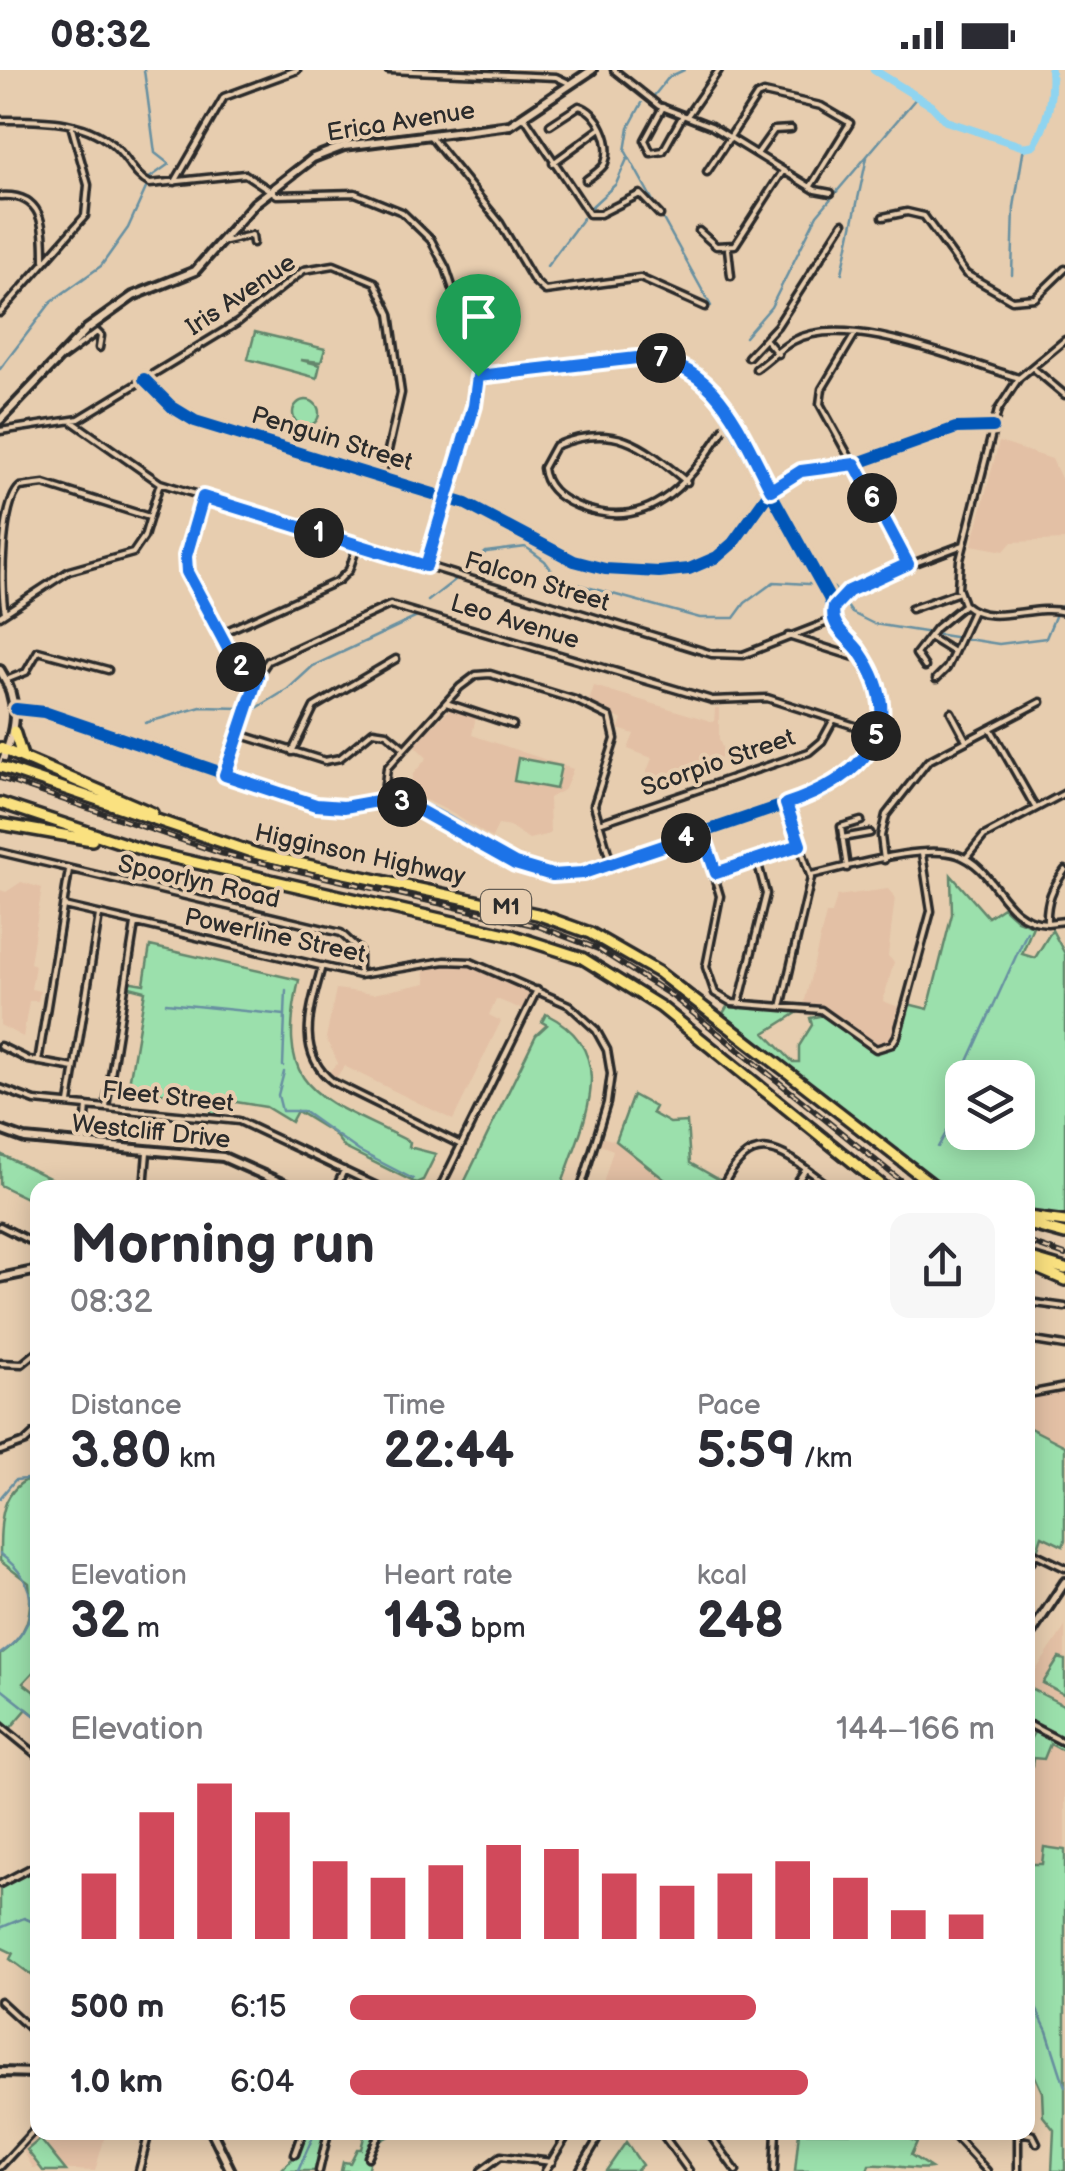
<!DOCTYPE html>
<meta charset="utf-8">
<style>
:root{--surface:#fff;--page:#f7f7f7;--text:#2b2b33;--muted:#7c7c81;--accent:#d1495b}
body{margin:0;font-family:"Balsamiq Sans",sans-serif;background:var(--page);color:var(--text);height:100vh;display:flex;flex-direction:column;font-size:38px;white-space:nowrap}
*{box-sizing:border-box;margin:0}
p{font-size:32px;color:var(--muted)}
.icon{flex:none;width:55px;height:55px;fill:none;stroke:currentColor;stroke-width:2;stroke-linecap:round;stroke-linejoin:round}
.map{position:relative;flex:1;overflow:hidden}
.sheet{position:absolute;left:30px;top:1110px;width:1005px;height:960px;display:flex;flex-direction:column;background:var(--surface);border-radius:20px;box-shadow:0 5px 25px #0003}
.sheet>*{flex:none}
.controls{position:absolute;left:945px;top:990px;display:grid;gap:20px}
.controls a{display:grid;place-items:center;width:90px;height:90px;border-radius:20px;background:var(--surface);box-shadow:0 5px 25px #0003;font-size:50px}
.pin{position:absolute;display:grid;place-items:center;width:85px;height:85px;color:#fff;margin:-102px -42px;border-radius:50% 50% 50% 0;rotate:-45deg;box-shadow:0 0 10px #0007}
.pin .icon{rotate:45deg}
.km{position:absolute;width:50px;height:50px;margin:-25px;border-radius:50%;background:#222;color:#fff;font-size:28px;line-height:50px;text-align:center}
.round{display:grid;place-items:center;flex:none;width:105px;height:105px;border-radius:20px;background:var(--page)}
.overview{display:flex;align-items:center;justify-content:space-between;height:170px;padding:0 40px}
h1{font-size:55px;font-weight:700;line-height:75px}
.figures{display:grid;grid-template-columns:repeat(3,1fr);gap:15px;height:170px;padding:10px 40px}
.figures div{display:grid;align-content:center}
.figures b{font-size:50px;font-weight:700}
.figures small{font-size:28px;font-weight:400}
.figures p{font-size:28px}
.chart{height:280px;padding:20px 40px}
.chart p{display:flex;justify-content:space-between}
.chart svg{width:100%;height:180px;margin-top:10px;stroke:var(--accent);stroke-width:6}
ul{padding:0 40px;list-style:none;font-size:32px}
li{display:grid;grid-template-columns:160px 120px 1fr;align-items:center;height:75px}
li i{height:25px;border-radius:12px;background:var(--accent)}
.status{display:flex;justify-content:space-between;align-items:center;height:70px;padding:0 50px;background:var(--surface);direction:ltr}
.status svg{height:28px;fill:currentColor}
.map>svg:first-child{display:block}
.built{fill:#e3c0a5}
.green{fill:#9be0ac;stroke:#63866c;stroke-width:2.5;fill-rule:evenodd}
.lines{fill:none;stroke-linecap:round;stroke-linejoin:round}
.stream{stroke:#6790a1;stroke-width:2.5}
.river{stroke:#8fd4f0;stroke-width:8}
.street-casing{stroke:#2b2b2b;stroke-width:11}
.secondary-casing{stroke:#2b2b2b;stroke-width:14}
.highway-casing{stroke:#2b2b2b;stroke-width:16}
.street{stroke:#e7cdaf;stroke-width:4}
.secondary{stroke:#e7cdaf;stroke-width:6}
.highway{stroke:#fae180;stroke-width:9}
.rail-casing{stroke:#2b2b2b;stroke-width:6}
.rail{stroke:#e7cdaf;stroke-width:2.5;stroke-dasharray:8;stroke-linecap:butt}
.highway-bridge-casing{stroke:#2b2b2b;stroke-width:16;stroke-linecap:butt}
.highway-bridge{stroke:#fae180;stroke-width:9}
.cycleway-casing{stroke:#e7cdaf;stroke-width:19}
.cycleway{stroke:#0057b8;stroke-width:12}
.route-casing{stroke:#fff;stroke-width:20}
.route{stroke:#1a73e8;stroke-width:12}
.labels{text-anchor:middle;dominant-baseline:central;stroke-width:8;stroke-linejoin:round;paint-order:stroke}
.shield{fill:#e7cdaf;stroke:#635c53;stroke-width:2.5}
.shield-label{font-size:22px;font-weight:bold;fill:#2b2b2b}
.street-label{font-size:25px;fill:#2b2b2b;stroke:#e7cdaf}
</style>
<div class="status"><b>08:32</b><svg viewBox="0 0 49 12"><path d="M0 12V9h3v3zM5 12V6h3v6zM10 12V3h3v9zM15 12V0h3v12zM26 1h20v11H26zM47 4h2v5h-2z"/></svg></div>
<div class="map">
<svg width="1065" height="2101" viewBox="0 0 1065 2101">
<rect width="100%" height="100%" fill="#e7cdaf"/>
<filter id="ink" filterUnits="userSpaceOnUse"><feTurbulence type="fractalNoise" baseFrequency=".01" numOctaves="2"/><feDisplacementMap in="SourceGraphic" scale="20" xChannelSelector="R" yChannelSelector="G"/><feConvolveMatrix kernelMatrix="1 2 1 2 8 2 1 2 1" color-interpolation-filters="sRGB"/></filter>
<g filter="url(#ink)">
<path class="built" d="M999 372 1052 389 1065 417V470L1012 472 1004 481 972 475Z
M594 616 714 652 715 638H719V669L725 686 642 714 652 688 628 679 634 664 618 659 622 650 589 632Z
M451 638 476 646 472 665 573 699 565 719 549 728 550 764 529 769 511 757 498 755 489 773 407 728 413 704 427 688 414 675Z
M21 812 42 818 30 893 35 895 31 919 40 921 38 931H29L23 967 0 955V820L6 822Z
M888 819 895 827 888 886 894 892 883 931 904 939 893 971 874 978 824 942 803 938 826 844H832L837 826Z
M436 892 490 896 538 920 527 941 496 929 489 945 501 951 453 1050 344 996 336 1008 328 1004 338 993 326 968 336 919 373 924 426 913 423 894Z
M597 1066 616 1071 674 1117H602L613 1080 595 1073Z
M1065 1317V1376L1060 1377 1028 1357V1324Z
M1065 1557V1636L1028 1617V1612Z
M1050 1674 1065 1682V1780L1045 1777 1042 1794H1028V1730L1033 1688 1044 1684Z
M38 2063H106L95 2101 33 2098 23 2080Z"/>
<path class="green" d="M255 262 325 279 321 292 301 290 320 295 317 308 248 289Z
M293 343a13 13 0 1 1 26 0a13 13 0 1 1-26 0Z
M518 688 561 696 556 719 514 711Z
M951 805 988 847 1003 837 1017 850 1033 856 1022 884 1035 888 1052 860 1065 884V1149L1028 1143V1118H943L936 1114 722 945 728 935 800 941 765 963 793 992H799V976L812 955 810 948 824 945 870 980 891 978 908 934 928 939 952 844ZM962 1008H1018V1062H962Z
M150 876 299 910C273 1026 321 1026 410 1072L409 1077 436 1084 423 1110 416 1113 345 1078 333 1063 297 1041 291 1052 266 1037 218 1029 216 1047 211 1046V1028L128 1020 145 921 126 916V911L144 914Z
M546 944C624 983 581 1055 561 1117H462L536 965 547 955 542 952Z
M633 1025 655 1037 652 1043 670 1053 687 1052 690 1093 725 1113 723 1117H674L616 1071Z
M0 1084 58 1112 67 1117 38 1118 37 1133 0 1115Z
M1028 1357 1065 1376V1471L1063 1476 1042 1466 1036 1484 1028 1480Z
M37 1405V1598L23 1613 37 1624V1647L27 1639 8 1661 0 1654V1585C27 1566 33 1545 29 1513L0 1491C0 1448 0 1418 37 1405Z
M1059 1588 1065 1590V1625L1043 1613Z
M1028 1617 1065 1636V1682L1050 1674 1044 1689 1033 1688 1028 1730V1673L1036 1659 1028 1654Z
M1044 1777 1065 1780V2101H1052L1054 2060 1043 2046 1042 2022 1028 1991V1794H1042Z
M37 1794V1909L10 1889 13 1883 0 1877V1814Z
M799 2062 895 2063 917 2072 911 2085 931 2098C911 2101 891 2093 869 2095L867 2101H795Z
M302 2063H329L319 2101H280L294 2087Z
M365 2063 389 2066 374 2074 367 2101H341L343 2092 350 2093 357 2079H361Z
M40 2069 66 2101H43L27 2080Z
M626 2072 642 2095 635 2101H606Z"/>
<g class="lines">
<path class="stream" d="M144 0 155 83 169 94 148 109
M653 27 669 7 684 0
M625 81 629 57 642 33
M626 82 711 236
M590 138 616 114 627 89
M547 196 583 148
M842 203 867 87
M1012 205 1014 137 1024 77
M745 267 771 237 817 145 917 27
M0 299 52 231 101 196 128 158 147 116
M466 501 486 482 526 477 545 491 558 509 700 548H734L745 533 774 512 825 515 834 518 852 543 874 554 931 563
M428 531 455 510
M1061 537 1065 533
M935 564 999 574 1046 568 1056 544
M252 641 288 619 313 596 417 547
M145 653 201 637 241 638
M166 933 285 945
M283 996 286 920
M284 1002 278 1025 282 1041H303L359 1081 413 1109
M938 1077 959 1040V1011L1027 862
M0 1428 15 1410 38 1408
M0 1484C40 1513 42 1555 0 1584
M0 1618 38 1648
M0 1858 24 1848 38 1854
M1028 1921 1047 1961 1065 2017
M298 2101 315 2062"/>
<path class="river" d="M874 0 932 36 946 51 1024 77 1034 75C1048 53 1053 25 1051 0"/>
<defs>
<path id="street" d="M388 0 556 7 571 14
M614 0 659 36 711 56 815 120 831 123
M663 37 645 70 651 83 663 81 682 47
M687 46 719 0
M525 48 589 144H600L640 124 660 145
M0 50C40 50 88 48 118 80 129 91 135 106 150 114L245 104 277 125 355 123 402 142 431 170 446 198 472 277 478 314 425 496
M550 55 579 36C598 41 613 73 605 93 602 100 592 105 586 110
M430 66 500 153 534 211 545 221 640 208 705 237
M757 84 774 60 791 59
M553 93 601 58
M707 102 757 26 764 23 821 36 850 53 811 116
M175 112 224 27 297 0
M0 126C43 123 44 155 44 190
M883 147 907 142 924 146 966 204 1012 230 1035 228 1065 199
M699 161 716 176 735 175 783 101
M221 172 252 165 253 173
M728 179 731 206
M0 243 85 146 88 115 71 55
M855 264 822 319 820 334 908 494
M766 270 778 284
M1065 270 1019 308 998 340 960 490 958 518 964 534C991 558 1032 533 1065 542
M63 287 97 262 101 266 99 278
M748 287 777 256 843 153
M1033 298 1065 325
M756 299C768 291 780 278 793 271 847 241 963 292 1019 308
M144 309 172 337 195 351 466 434 574 491 605 499 659 502 689 499 717 487 733 473 774 416 801 401 855 394 956 358 993 357
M73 352 160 413 712 584 743 585 833 550
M0 361 79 349 237 253 304 200 334 195 375 212 390 244 401 323 382 407
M687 412C643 376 615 351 555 376L543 398C545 417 561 429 578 436 653 467 695 405 730 349
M203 427 186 486 187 502 234 590 257 605
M834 537 867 511 963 475
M911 539 959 522
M5 542C0 519 1 434 20 417L44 414 149 447
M0 546 69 501 133 483 144 467 160 413
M220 564 338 511 349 500 357 476
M788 566 864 590
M931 568 952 581
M925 597 916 584 936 558 964 535
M936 609 947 598 973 541
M6 610 26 602 38 581 108 600
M446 633 513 655
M16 639 44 642 316 735C347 739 378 725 408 734 471 752 512 815 583 803L825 721 860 694 877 663 882 624 858 581 835 554 829 528 713 318 691 299 656 288 478 307
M951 642 966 670
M992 661 1035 737
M239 664 325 691 340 688 373 661 386 663 403 677
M292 682 314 637 396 589
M225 705 258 606 268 591 390 535 712 630 767 628 877 663
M383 730 387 698 460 617 476 605 490 604 575 630 610 647 615 669 594 735 611 793
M599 753 809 682 822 671 834 649
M701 763 720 826 706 897 715 923 732 933 821 940 876 979 892 974 897 966 931 841 922 784
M842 768 870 763
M0 782 341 863 359 880V905
M966 788 984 766 1065 723
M884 790 881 766 886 745 928 691 1041 632
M847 798 841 757 861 751
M1065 800C1052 818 1046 831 1047 853L1065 851
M716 803 800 775
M811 805C849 797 922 773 958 785 998 799 1000 851 1047 853
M64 836 359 905 445 891 471 892 569 935 596 960 607 980 611 1004 607 1033 581 1118
M322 896C311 937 294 982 333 1012L461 1075
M739 934 766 824 757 790
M781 937 811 808 786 734
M0 976 29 990 74 998
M38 992 69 800
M0 1018 35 1031 239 1051 381 1118
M69 1033 99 845
M106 1037 135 854
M84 1074 87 1036
M144 1118 147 1082
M336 1118 344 1100
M440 1118 537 920
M722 1118C754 1050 788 1086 832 1118
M793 1118 806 1099
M0 1156 38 1175
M1028 1232 1065 1237
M1028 1270 1065 1276
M0 1293 22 1294 38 1281
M1028 1324 1065 1317
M0 1381 25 1372 38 1360
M1028 1480 1065 1498
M1028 1496 1036 1484
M1028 1654 1065 1673
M0 1655 38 1686
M0 1814 38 1794
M0 1931 38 1966
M661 2062 689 2101
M708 2062 736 2101
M951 2062 987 2101
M1021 2062 1033 2065 1037 2073
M295 2084 303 2062
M368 2087 380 2062
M0 2097 38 2056
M139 2101 149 2062
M319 2101 328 2062
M481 2101 501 2086 552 2092
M545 2101 569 2062
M579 2101 602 2062
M774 2101 776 2062
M1018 2101V2062"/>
<path id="secondary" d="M0 350 87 259 133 226 195 201 255 133 313 88 344 76 510 55 592 0
M0 600C22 634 15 662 0 697
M0 1060 25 1069 223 1087 293 1118
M0 1208 38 1200
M1028 1568 1065 1512
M0 2002 38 2003
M212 2062 231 2101"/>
<path id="highway" d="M14 661 22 686
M0 678 152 743
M7 699 260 785 537 844 590 863 658 902 937 1118
M0 733 149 782 514 866 582 888 661 937 885 1118
M0 754 92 770
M1028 1147 1065 1152
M1028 1154 1065 1164
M1028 1188 1065 1199
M1028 1194 1065 1210"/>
</defs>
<use href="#street" class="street-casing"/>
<use href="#secondary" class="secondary-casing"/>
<use href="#highway" class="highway-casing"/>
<use href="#street" class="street"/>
<use href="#secondary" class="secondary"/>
<use href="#highway" class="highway"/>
<defs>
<path id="rail" d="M0 708 220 783 538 856 598 879 672 926 910 1118
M1028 1172 1065 1185"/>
</defs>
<use href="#rail" class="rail-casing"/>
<use href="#rail" class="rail"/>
<defs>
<path id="highway-bridge" d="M0 697 7 699"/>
</defs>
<use href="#highway-bridge" class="highway-bridge-casing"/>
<use href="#highway-bridge" class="highway-bridge"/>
<defs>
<path id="cycleway" d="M144 309 172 337 195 351 466 434 574 491 605 499 659 502 689 499 717 487 733 473 774 416 801 401 855 394 956 358 993 357
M16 639 44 642 316 735C347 739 378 725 408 734 471 752 512 815 583 803L825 721 860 694 877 663 882 624 858 581 835 554 829 528 713 318 691 299 656 288 478 307"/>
</defs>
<use href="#cycleway" class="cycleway-casing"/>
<use href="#cycleway" class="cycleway"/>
</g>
</g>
<g class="lines" filter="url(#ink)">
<defs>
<path id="route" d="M637 288C716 288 739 360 771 420L801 401 855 394 908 494 849 521 834 537C829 557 849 567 859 581 913 659 861 709 786 734L800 775 716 803 702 763 583 803 552 805 515 794 408 734 383 730 344 737 316 735 225 705 258 606 234 590 187 502 186 486 203 427 426 496 474 336 478 306Z"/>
</defs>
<use href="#route" class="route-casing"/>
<use href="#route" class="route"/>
</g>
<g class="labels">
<rect class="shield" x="481" y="820" width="50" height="34" rx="8"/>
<g class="shield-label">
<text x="506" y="837">M1</text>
</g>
<g class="street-label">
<text transform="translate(401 52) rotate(-9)">Erica Avenue</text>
<text transform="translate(241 225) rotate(-34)">Iris Avenue</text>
<text transform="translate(332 369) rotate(17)">Penguin Street</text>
<text transform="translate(537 512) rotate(17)">Falcon Street</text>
<text transform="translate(515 552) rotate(17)">Leo Avenue</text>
<text transform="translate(718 693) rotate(-19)">Scorpio Street</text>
<text transform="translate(360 785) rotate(12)">Higginson Highway</text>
<text transform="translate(199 812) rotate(13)">Spoorlyn Road</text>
<text transform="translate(275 866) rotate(12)">Powerline Street</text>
<text transform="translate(168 1027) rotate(6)">Fleet Street</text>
<text transform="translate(151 1062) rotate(6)">Westcliff Drive</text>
</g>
</g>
</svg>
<div class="controls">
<a><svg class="icon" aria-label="layers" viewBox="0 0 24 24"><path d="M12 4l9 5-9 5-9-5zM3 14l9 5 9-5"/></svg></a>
</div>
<div class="pin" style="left:478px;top:306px;background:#1e9e55"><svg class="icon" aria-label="arrive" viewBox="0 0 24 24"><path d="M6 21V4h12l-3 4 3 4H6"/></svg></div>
<b class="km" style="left:319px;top:463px">1</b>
<b class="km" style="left:241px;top:597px">2</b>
<b class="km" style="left:402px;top:732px">3</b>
<b class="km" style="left:686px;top:768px">4</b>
<b class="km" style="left:876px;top:666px">5</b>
<b class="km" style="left:872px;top:428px">6</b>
<b class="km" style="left:661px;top:288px">7</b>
<section class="sheet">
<div class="overview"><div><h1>Morning run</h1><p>08:32</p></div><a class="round"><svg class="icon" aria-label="share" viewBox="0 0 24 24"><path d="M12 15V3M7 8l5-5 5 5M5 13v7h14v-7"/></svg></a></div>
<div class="figures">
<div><p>Distance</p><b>3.80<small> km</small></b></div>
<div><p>Time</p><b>22:44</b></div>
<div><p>Pace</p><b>5:59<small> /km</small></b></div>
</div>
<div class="figures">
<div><p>Elevation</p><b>32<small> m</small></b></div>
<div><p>Heart rate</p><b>143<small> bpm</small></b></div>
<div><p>kcal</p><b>248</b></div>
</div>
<div class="chart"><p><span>Elevation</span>144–166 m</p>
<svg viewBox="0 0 160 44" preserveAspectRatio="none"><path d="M5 44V28M15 44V13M25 44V6M35 44V13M45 44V25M55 44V29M65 44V26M75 44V21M85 44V22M95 44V28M105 44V31M115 44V28M125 44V25M135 44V29M145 44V37M155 44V38"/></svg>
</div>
<ul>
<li><b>500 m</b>6:15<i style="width:63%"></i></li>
<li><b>1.0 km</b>6:04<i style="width:71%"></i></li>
</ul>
</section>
</div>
